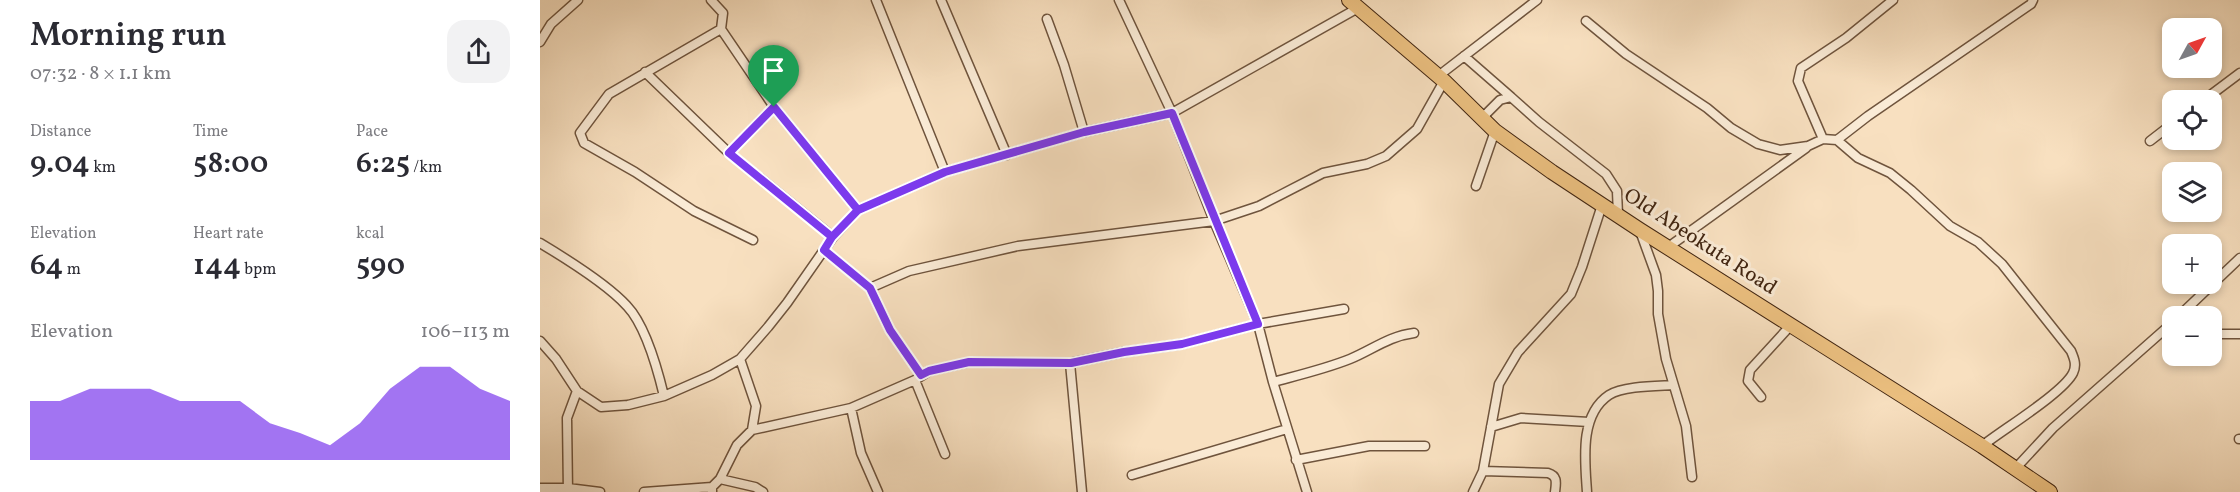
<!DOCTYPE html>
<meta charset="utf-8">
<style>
:root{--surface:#fff;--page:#f2f2f3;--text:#2b2b33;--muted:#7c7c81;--accent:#7c3aed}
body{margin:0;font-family:Vollkorn,serif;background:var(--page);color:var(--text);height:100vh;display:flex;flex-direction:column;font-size:22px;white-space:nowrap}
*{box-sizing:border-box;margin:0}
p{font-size:20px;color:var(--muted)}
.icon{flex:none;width:33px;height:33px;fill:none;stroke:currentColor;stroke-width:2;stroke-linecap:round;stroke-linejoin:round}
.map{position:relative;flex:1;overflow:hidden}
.drawer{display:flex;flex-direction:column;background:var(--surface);width:540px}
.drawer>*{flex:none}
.needle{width:39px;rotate:50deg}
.buttons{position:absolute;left:1622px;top:18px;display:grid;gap:12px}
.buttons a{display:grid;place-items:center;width:60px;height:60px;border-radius:12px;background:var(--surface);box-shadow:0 3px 9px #0003;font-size:30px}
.pin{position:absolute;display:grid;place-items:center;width:51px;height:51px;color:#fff;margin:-62px -26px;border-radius:50% 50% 50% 0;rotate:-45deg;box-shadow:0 0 6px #0007}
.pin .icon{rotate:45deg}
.round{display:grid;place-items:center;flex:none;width:63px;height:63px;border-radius:18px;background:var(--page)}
.overview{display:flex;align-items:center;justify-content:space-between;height:102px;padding:0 30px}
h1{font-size:33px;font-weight:600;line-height:45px}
.figures{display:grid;grid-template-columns:repeat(3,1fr);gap:9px;height:102px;padding:6px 30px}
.figures div{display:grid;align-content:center}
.figures b{font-size:30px;font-weight:600}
.figures small{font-size:16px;font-weight:400}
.figures p{font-size:16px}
.chart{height:168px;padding:12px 30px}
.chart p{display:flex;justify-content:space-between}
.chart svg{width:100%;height:108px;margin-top:6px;fill:var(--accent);opacity:.7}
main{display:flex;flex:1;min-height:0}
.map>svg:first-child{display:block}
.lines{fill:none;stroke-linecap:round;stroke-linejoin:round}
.minor-casing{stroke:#6f543d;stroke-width:11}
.trunk-casing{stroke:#412511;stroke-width:16}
.minor{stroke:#faebd6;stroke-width:8}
.trunk{stroke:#ecc080;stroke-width:14}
.route-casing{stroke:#fff;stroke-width:12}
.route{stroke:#7c3aed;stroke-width:8}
.labels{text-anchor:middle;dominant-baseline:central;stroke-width:6;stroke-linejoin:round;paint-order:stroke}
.street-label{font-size:21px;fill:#412511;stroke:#faebd6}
</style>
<main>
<section class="drawer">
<div class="overview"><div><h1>Morning run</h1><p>07:32 · 8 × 1.1 km</p></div><a class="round"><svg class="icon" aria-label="share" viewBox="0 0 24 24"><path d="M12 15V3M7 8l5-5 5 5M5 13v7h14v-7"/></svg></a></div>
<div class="figures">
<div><p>Distance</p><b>9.04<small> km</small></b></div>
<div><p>Time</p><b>58:00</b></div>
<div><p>Pace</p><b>6:25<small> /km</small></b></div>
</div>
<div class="figures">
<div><p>Elevation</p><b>64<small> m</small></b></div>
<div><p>Heart rate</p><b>144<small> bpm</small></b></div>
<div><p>kcal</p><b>590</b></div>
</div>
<div class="chart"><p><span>Elevation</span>106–113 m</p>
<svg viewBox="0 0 160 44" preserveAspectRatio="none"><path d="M0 44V20L10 20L20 15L30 15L40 15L50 20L60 20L70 20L80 29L90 33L100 38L110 29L120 15L130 6L140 6L150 15L160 20V44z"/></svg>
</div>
</section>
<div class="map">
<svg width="1700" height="492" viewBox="0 0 1700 492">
<rect width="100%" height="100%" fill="#f8e0c0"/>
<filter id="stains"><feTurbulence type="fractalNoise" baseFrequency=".00333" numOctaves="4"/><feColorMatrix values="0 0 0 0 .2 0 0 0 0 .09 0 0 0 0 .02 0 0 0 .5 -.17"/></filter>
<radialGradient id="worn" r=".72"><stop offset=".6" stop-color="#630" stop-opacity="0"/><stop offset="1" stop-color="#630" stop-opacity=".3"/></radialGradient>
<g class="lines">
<defs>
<path id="minor" d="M171 0 183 13 181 29 234 107 318 210
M336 0 405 172
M401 0 467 155
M579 0 632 113 674 221 718 324 733 382 767 492
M507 19 524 65 544 132
M1046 21 1086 54 1167 108 1191 128 1218 144 1240 150 1268 146 1283 139 1297 140 1318 158 1350 173 1371 190 1410 226 1438 242 1462 264 1531 351C1534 358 1537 365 1533 373 1523 393 1462 430 1442 446
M181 29 69 94 40 133 44 143 95 172 154 211 213 240
M0 42 11 24 38 0
M924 56 971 97
M105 72 189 153 293 237
M897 77 997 0
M1664 100 1700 73
M942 118 960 100 971 97 999 122 1066 174 1077 191 1078 215
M1283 139 1258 81 1261 68 1306 38 1353 0
M1297 140 1328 116 1491 4 1493 0
M1610 141 1632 124
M189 153 234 107
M936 186 955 131
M1100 231 1116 275 1118 291V314L1126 359 1146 426 1152 477
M0 243C25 258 68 285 87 306 105 325 118 371 124 396
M1127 248 1266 148
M284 250 330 288 350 330 381 375
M330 288 369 271 478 246 674 221 719 206 783 173 827 164 846 156 877 129 904 81
M1639 316 1700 258
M1671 334H1700
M0 341 16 359 37 391 27 418 28 492
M200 359 216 406 212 430
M530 363 542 492
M375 380 405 454
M733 382C759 375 785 369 810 359 832 350 849 336 874 333
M37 391 61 407 88 405 124 396 172 375 200 359 228 327 247 303 293 237 318 210 405 172 544 132 632 113 818 8
M1221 397 1208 381 1210 370 1251 325
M311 408 321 453 338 492
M951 427 981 418 1049 422
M1699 439H1700
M756 460 829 446H885
M1475 469 1513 428 1632 323
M943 471 1008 473C1018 476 1016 483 1015 492
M592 475 747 429
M180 479 215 487 223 492
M0 488H28L60 492
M104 492 172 487
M172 492V487L180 479 197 445 212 430 311 408 375 380 389 371 430 362 530 363 584 352 642 344 718 324 804 309
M933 492 943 471 959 384 978 352 1031 294 1042 267 1062 205
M1047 492C1045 461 1039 415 1069 395 1083 386 1116 386 1133 385"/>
<path id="trunk" d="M809 0 904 81 955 131 1012 172 1100 230 1442 446 1510 492"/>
</defs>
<use href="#minor" class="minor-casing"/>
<use href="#trunk" class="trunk-casing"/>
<use href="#minor" class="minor"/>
<use href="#trunk" class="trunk"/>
</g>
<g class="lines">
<defs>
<path id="route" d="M234 107 318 210 292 237 284 250 330 288 350 330 381 375 389 371 429 362 531 363 584 352 642 344 718 324 632 113 544 132 405 172 318 210 292 237 189 153 234 107"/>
</defs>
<use href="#route" class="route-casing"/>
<use href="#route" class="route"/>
</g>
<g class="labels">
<g class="street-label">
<text transform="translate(1160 242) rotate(33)">Old Abeokuta Road</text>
</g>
</g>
<rect width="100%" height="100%" filter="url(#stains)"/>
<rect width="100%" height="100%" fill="url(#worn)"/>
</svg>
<div class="buttons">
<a><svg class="needle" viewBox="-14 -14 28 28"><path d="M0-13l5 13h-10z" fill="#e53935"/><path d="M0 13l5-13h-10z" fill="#7c7c81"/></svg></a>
<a><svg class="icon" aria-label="locate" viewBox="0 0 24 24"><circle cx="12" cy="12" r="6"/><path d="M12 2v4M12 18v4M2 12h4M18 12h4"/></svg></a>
<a><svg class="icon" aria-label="layers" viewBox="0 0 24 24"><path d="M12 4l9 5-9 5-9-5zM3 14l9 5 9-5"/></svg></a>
<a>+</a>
<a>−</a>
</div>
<div class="pin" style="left:234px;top:107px;background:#1e9e55"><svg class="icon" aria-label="arrive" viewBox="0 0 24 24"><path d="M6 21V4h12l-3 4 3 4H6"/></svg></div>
</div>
</main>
